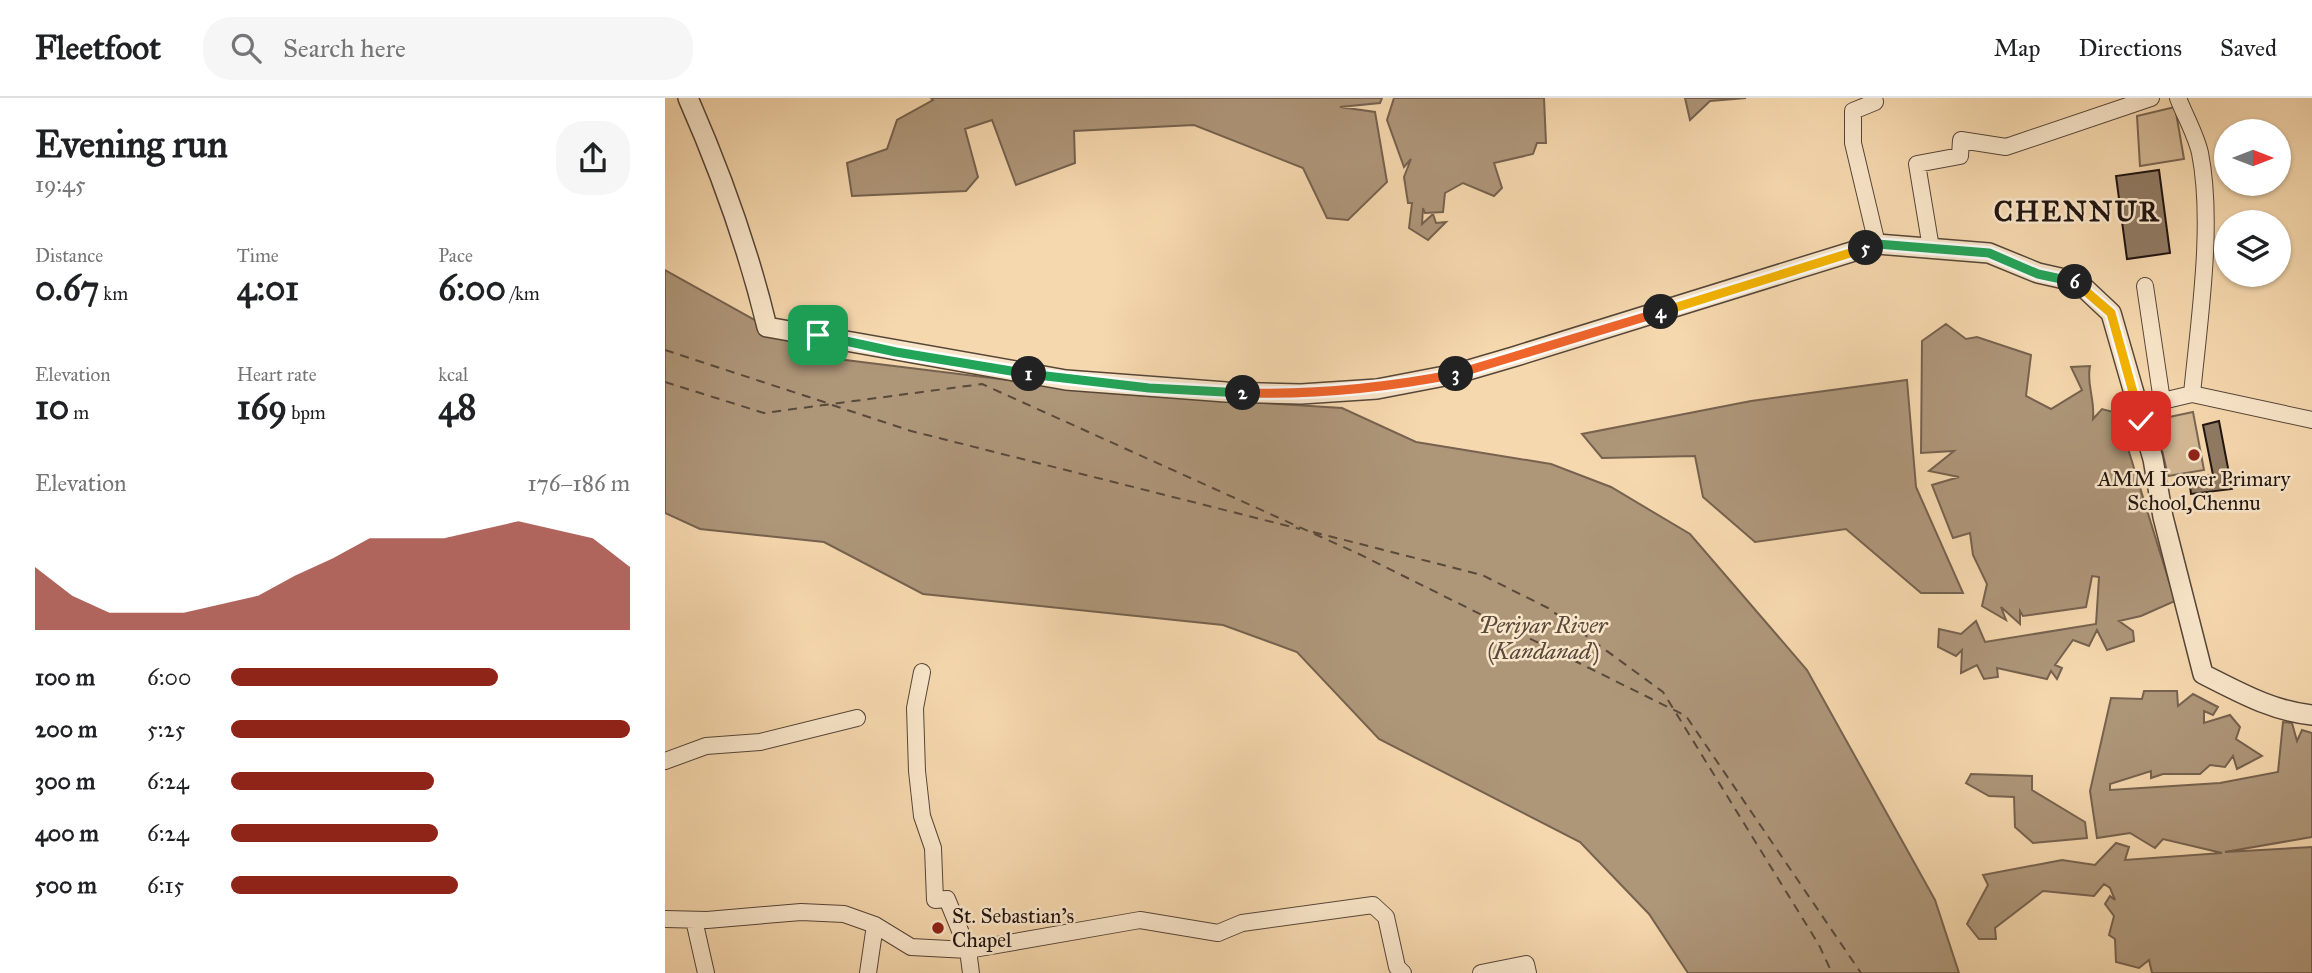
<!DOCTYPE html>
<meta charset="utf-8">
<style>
:root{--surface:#fff;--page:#f6f6f6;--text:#202124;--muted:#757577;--line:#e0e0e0;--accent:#8f2418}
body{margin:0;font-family:"IM FELL Great Primer",serif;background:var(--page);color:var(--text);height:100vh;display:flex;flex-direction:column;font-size:26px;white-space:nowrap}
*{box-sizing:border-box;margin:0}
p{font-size:23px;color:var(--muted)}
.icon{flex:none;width:38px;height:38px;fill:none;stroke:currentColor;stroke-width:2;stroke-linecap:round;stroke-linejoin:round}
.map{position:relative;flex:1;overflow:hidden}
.panel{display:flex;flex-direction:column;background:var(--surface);width:665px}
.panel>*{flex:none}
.needle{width:46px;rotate:90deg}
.buttons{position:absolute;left:1549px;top:21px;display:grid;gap:14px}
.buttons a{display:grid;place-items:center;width:77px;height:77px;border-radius:50%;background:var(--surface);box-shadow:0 2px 5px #0004;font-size:35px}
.pin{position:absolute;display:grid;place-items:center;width:60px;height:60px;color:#fff;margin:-30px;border-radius:14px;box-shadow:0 4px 10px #0006}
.km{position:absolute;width:35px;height:35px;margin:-18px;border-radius:50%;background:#222;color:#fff;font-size:19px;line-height:35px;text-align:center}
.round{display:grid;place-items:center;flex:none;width:74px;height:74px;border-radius:28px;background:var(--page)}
.overview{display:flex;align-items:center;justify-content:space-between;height:119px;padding:0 35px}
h1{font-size:38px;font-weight:800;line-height:52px}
.stats{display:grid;grid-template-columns:repeat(3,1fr);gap:10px;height:119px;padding:7px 35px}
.stats div{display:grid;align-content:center}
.stats b{font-size:35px;font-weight:800}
.stats small{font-size:19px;font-weight:400}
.stats p{font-size:19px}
.chart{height:196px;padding:14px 35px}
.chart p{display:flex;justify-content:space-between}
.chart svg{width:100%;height:126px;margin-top:7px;fill:var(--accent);opacity:.7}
ul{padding:0 35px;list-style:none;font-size:23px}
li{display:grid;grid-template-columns:112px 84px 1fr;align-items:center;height:52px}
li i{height:18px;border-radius:9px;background:var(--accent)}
header{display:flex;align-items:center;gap:42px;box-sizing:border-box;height:98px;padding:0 35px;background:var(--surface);border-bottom:2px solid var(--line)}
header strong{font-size:33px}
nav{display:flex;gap:38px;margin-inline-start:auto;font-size:24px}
.search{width:490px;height:63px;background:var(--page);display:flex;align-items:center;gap:18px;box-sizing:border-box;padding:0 24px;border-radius:28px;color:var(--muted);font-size:26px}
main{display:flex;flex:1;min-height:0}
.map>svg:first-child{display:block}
.green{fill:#d2b793;stroke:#7a6652;stroke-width:2}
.water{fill:#ae9679;stroke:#76624f;stroke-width:2}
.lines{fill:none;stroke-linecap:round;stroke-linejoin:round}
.ferry{stroke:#59493b;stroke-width:2;stroke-dasharray:9 7;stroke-linecap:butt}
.building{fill:#907a63;stroke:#211511;stroke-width:2}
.minor-casing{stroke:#564638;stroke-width:18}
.tertiary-casing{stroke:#564638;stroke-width:22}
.minor{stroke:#f9e6ca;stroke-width:16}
.tertiary{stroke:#f9e6ca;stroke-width:19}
.split-1-casing{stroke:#fff;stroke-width:14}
.split-2-casing{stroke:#fff;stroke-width:14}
.split-3-casing{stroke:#fff;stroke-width:14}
.split-4-casing{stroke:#fff;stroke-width:14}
.split-5-casing{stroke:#fff;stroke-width:14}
.split-6-casing{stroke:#fff;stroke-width:14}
.split-7-casing{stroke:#fff;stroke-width:14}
.split-1{stroke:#22a559;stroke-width:9}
.split-2{stroke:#22a559;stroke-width:9}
.split-3{stroke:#f0652b;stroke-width:9}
.split-4{stroke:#f0652b;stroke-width:9}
.split-5{stroke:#f5b400;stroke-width:9}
.split-6{stroke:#22a559;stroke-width:9}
.split-7{stroke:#f5b400;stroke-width:9}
.poi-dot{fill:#8f2418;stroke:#f9e6ca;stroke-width:2.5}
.labels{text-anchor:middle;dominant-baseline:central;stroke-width:5;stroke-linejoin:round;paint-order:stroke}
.poi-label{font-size:21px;fill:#211511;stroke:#f9e6ca}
.water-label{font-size:23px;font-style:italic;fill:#59493b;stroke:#f9e6ca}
.district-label{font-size:28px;font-weight:bold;letter-spacing:2px;fill:#211511;stroke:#f9e6ca}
</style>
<header>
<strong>Fleetfoot</strong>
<div class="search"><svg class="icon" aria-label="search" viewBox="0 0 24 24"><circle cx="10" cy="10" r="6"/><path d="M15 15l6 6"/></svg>Search here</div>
<nav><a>Map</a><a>Directions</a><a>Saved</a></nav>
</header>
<main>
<section class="panel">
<div class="overview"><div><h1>Evening run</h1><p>19:45</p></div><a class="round"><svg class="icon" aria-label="share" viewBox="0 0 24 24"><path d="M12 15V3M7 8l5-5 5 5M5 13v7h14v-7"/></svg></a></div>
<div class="stats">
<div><p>Distance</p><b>0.67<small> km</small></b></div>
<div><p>Time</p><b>4:01</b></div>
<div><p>Pace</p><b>6:00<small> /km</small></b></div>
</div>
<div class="stats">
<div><p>Elevation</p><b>10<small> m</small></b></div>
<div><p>Heart rate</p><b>169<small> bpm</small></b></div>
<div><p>kcal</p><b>48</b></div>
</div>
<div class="chart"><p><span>Elevation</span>176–186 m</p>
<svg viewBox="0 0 160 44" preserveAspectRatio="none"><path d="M0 44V22L10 32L20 38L30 38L40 38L50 35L60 32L70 25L80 19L90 12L100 12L110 12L120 9L130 6L140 9L150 12L160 22V44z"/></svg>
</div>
<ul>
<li><b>100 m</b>6:00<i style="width:67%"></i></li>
<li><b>200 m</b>5:25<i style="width:100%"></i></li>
<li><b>300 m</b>6:24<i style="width:51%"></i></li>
<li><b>400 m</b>6:24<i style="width:52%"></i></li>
<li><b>500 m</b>6:15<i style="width:57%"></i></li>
</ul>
</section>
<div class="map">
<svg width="1647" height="875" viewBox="0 0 1647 875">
<rect width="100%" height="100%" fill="#f6d8ae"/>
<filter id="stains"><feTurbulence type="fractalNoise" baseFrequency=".00286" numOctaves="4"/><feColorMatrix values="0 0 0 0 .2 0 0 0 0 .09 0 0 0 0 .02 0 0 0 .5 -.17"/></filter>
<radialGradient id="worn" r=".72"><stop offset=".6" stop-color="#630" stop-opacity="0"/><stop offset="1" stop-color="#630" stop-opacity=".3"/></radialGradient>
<path class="green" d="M1510 9 1519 61 1475 68 1472 18Z
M1528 314 1539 372 1503 378 1490 322Z"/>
<path class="water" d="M266 0H717L715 5 675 9 710 14 722 84 683 122 662 120 638 70 529 27 409 33 410 65 351 87 327 22 300 31 313 79 301 93 187 98 182 65 222 51 232 22 268 2Z
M729 0H879L881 45H872L868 56 829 65 837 90 829 98 798 85 780 95 778 114 760 115 758 110 757 126 768 116 771 125 781 124 763 142 744 130 747 105H743L739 79 746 61 739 69 722 22Z
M1020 0H1081L1045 3 1025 22Z
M0 172 156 259 456 296 677 310 751 344 886 366 946 389 1025 436 1142 572 1270 802 1294 875H1023L984 816 915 744 714 641 632 554 558 527 258 496 159 444 35 431 0 415Z
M1281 226 1301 241 1312 239 1366 257 1361 298 1386 311 1417 292 1406 269 1425 268C1421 286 1430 300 1428 321L1437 311 1452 315 1510 503 1476 518 1454 523 1468 533 1469 543 1442 552 1432 532 1424 548 1408 542 1390 567 1397 570 1392 581 1386 573 1382 581 1332 570 1333 579 1319 581 1312 567 1296 575 1297 552 1291 558 1273 549 1274 531 1296 536 1311 523 1320 544 1431 526 1434 479 1427 478 1421 509 1358 518 1355 513V526L1336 509 1341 522 1317 508 1322 486 1308 457 1305 435 1288 440 1267 387 1294 379 1264 373 1289 353 1256 355 1257 243Z
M1242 282 1251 389 1298 495H1256L1181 431 1090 444 1038 399 1030 358 937 360 917 336 1086 303Z
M1479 593H1512L1513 608 1528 596 1553 609 1548 617 1539 613V625L1565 617 1575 629 1571 641 1597 658 1572 671 1568 658 1560 669 1545 667 1535 676H1498L1486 680V673L1445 686V692L1555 685 1613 674 1618 624 1627 625 1632 643 1637 632 1647 635V739L1560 754 1647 749V875H1487L1484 862 1474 870 1451 864 1450 841 1444 837 1449 818 1440 806 1445 798 1450 802 1445 790 1439 786 1429 798 1378 793 1330 830 1331 841H1314L1302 826 1323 787 1318 777 1397 762 1430 767 1451 745 1464 749 1460 762 1557 755 1498 741 1490 750 1465 735 1432 740 1425 693 1446 600 1477 601Z
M1306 676 1367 678V692L1420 724 1422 740 1368 745 1350 729 1349 699 1324 698 1301 685Z"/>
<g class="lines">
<path class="ferry" d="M0 252 162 305
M0 284 99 315 317 286 694 456 1021 618 1196 875
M167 307 246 333 635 431
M648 434 817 477 883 510 998 594 1154 847 1167 875"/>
</g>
<path class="building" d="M1494 72 1505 155 1462 161 1451 78Z
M1554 323 1567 391 1526 396 1524 380 1548 377 1538 327Z"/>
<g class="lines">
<defs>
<path id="minor" d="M1209 0 1210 4 1188 13V45L1212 146
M1266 150 1252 66 1295 58 1296 42 1341 49 1486 0
M1480 188 1497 303
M1527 296 1647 322
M1472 309 1527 296C1534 223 1549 126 1535 55 1531 37 1520 18 1513 0
M257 574 250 610 252 673 257 718 268 750 270 802 282 801 303 852 306 875
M0 663 41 648 95 644 192 620
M0 821 42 822 136 814 179 816 210 827 246 849 303 852 475 822 553 835 577 825 708 807 721 819 732 869 738 875
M29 822 41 875
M203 875 210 827
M816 875 861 866 863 875"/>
<path id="tertiary" d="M23 0C56 75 83 150 102 229L401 282 561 294 636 296 712 291 790 276 848 259 1212 146 1324 155 1373 175 1413 184 1446 215 1488 361 1498 419 1538 576C1574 594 1607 613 1647 617"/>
</defs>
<use href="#minor" class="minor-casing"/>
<use href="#tertiary" class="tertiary-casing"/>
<use href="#minor" class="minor"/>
<use href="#tertiary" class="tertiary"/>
</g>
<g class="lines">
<defs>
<path id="split-1" d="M153 237 231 254 364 276"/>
<path id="split-2" d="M364 276 484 290 578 295"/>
<path id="split-3" d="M578 295C651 297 719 290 791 276"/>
<path id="split-4" d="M791 276 996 214"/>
<path id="split-5" d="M996 214 1201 150"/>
<path id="split-6" d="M1201 150 1212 146 1324 155 1373 176 1410 184"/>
<path id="split-7" d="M1410 184 1446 215 1476 323"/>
</defs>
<use href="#split-1" class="split-1-casing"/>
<use href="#split-2" class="split-2-casing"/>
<use href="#split-3" class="split-3-casing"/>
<use href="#split-4" class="split-4-casing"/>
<use href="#split-5" class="split-5-casing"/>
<use href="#split-6" class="split-6-casing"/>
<use href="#split-7" class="split-7-casing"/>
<use href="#split-1" class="split-1"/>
<use href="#split-2" class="split-2"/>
<use href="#split-3" class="split-3"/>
<use href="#split-4" class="split-4"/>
<use href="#split-5" class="split-5"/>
<use href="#split-6" class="split-6"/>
<use href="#split-7" class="split-7"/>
</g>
<g class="poi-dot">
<circle cx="1529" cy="357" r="7"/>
<circle cx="273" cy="830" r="7"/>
</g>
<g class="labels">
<g class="poi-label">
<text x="1529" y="381">AMM Lower Primary<tspan x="1529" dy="24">School,Chennu</tspan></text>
<text x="287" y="818" text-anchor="start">St. Sebastian's<tspan x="287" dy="24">Chapel</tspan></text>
</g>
<g class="water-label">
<text x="878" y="527">Periyar River<tspan x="878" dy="26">(Kandanad)</tspan></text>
</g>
<g class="district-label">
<text x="1412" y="113">CHENNUR</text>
</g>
</g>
<rect width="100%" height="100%" filter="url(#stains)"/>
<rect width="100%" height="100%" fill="url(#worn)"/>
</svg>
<div class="buttons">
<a><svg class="needle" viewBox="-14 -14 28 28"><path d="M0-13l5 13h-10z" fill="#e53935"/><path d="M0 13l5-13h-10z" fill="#757577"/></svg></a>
<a><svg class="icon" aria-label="layers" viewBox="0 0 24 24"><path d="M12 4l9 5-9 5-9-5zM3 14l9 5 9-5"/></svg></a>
</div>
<div class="pin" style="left:153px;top:237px;background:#1e9e55"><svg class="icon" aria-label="arrive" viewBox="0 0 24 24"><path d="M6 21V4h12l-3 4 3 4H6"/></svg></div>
<div class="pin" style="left:1476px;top:323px;background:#d93025"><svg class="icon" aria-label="check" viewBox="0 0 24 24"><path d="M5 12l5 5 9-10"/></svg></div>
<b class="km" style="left:364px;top:276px">1</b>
<b class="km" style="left:578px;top:295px">2</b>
<b class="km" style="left:791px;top:276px">3</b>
<b class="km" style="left:996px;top:214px">4</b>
<b class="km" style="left:1201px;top:150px">5</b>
<b class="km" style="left:1410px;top:184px">6</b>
</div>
</main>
